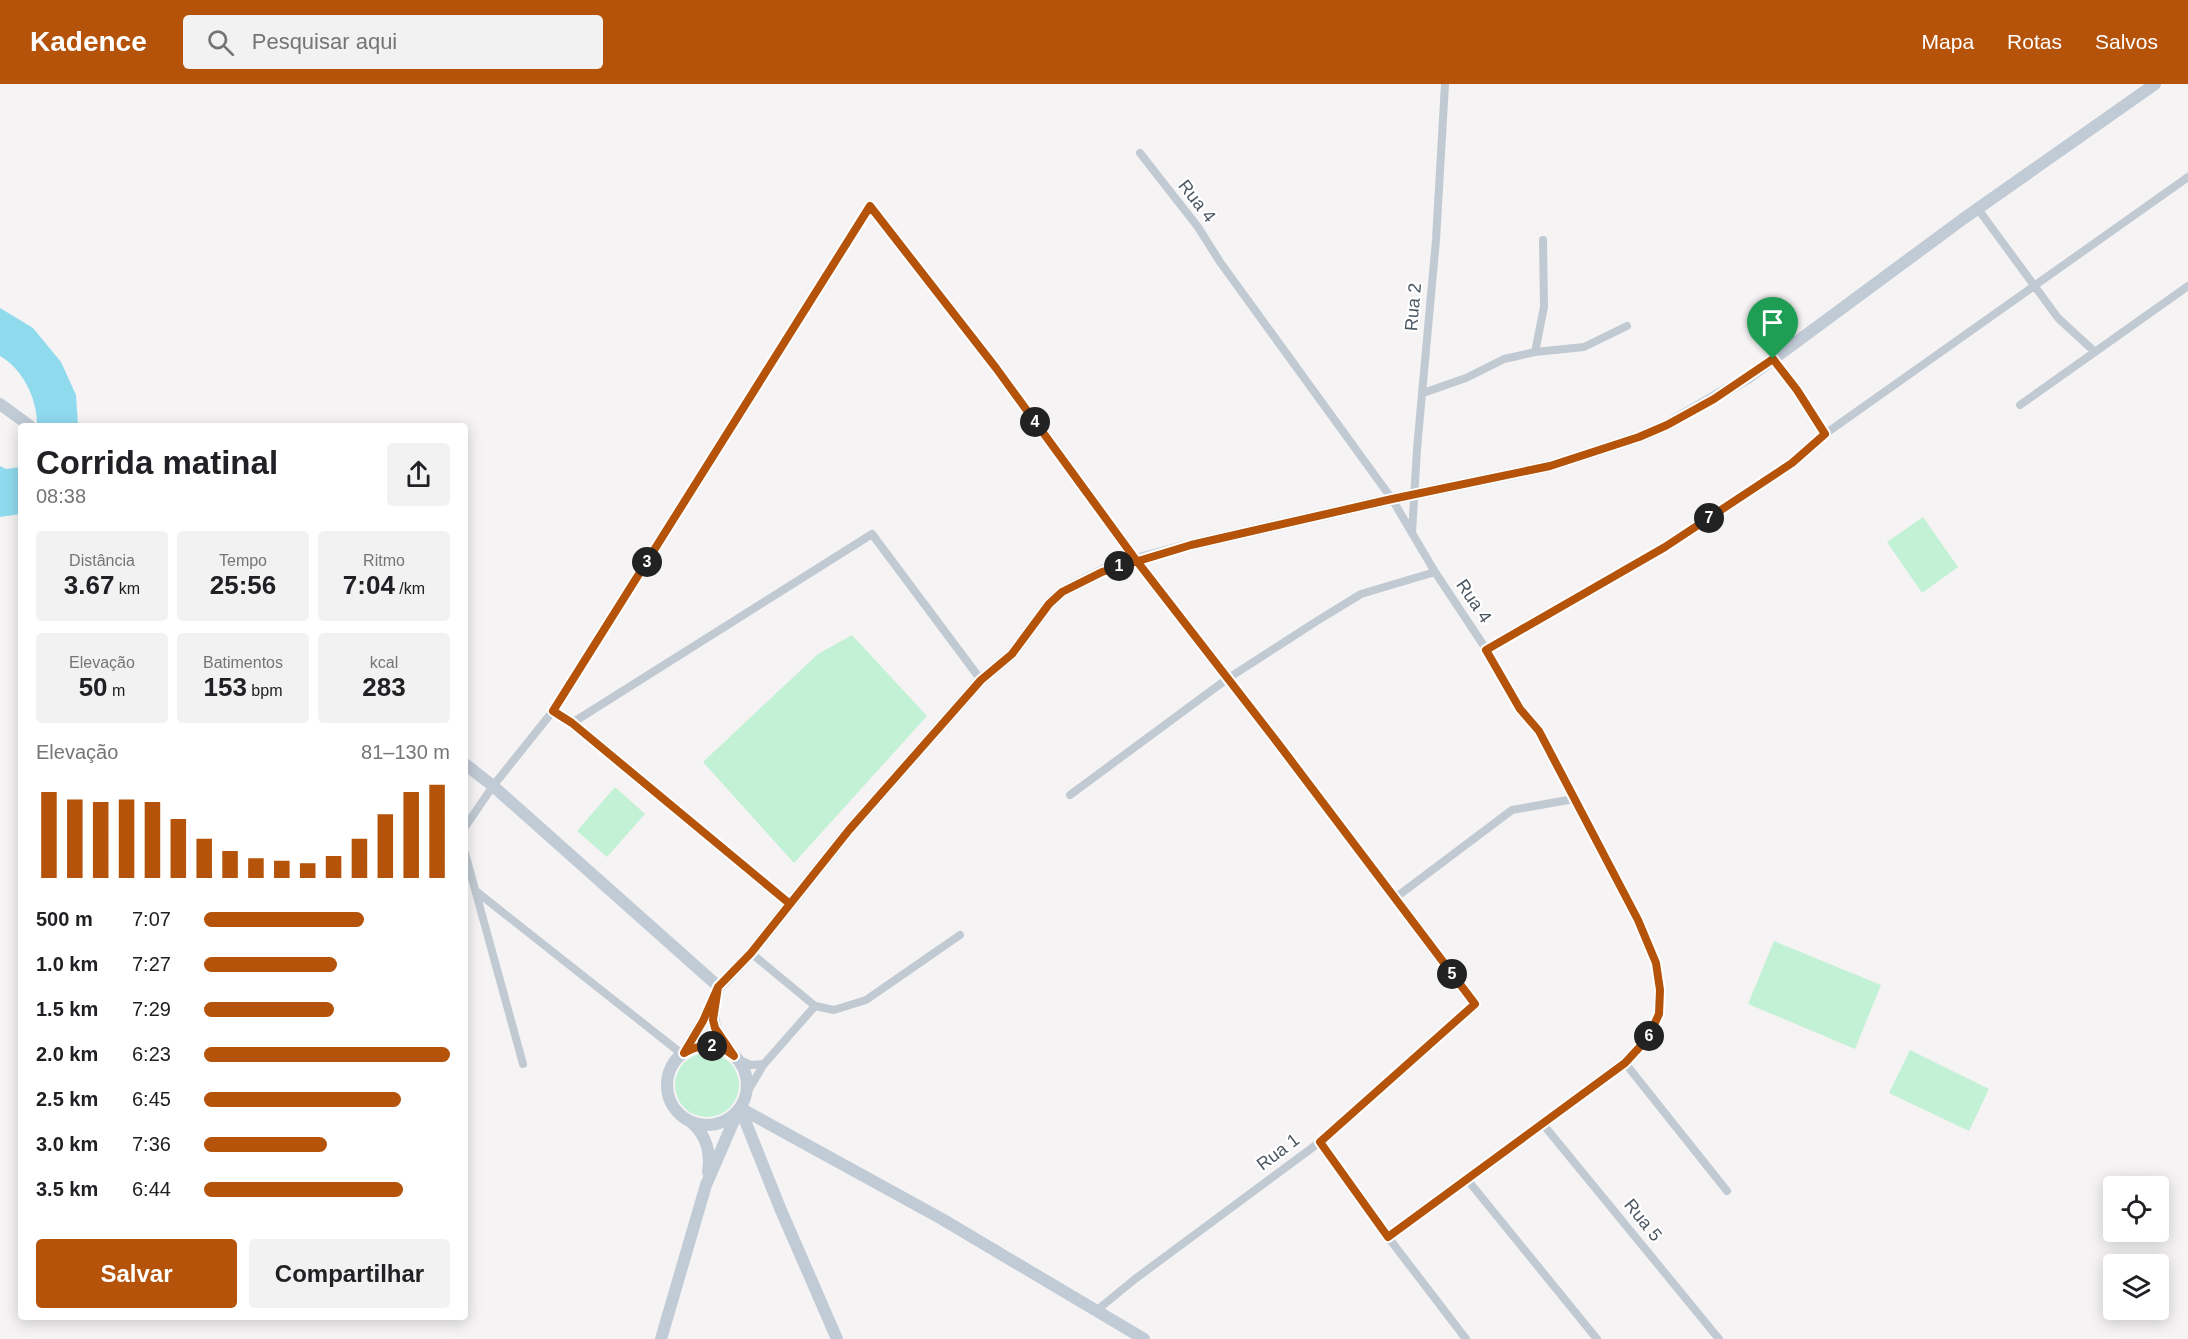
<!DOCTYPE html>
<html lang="pt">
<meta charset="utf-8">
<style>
:root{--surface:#fff;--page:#f2f2f2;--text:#202124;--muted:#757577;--accent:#b45309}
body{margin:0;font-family:Arial,sans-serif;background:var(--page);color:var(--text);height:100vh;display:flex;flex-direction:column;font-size:22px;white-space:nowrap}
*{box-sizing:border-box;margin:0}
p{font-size:20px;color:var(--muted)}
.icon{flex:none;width:33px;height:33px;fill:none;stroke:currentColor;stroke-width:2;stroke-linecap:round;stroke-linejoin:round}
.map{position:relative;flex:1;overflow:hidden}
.panel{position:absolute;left:18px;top:339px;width:450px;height:897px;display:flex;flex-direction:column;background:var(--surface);border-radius:6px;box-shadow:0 3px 15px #0003}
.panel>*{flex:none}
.buttons{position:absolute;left:2103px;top:1092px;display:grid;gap:12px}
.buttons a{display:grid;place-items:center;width:66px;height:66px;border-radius:6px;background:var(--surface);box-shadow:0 3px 15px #0003;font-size:30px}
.pin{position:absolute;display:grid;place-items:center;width:51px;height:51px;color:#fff;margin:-62px -26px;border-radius:50% 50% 50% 0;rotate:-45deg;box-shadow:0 0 6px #0007}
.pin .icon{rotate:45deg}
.km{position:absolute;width:30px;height:30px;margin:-15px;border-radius:50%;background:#222;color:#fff;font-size:16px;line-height:30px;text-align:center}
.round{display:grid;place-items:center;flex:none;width:63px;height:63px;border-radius:6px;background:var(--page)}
.head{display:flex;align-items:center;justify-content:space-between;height:102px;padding:0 18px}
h1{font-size:33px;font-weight:700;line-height:45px}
.metrics{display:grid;grid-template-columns:repeat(3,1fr);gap:9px;height:102px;padding:6px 18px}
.metrics div{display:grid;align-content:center;border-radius:6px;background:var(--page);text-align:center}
.metrics b{font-size:26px;font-weight:700}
.metrics small{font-size:16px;font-weight:400}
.metrics p{font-size:16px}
.chart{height:168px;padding:12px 18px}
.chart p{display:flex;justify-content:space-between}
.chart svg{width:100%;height:108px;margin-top:6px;stroke:var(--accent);stroke-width:6}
.button{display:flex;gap:12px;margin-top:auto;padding:12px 18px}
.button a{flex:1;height:69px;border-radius:6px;background:var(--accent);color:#fff;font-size:24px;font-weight:700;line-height:69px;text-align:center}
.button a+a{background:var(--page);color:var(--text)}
ul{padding:0 18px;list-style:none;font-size:20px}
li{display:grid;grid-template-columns:96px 72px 1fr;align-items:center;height:45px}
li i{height:15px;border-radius:8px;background:var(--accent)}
header{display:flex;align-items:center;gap:36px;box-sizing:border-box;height:84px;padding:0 30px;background:var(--accent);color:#fff}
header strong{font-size:28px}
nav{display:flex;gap:33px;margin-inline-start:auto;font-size:21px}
.search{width:420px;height:54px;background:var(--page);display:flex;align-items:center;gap:15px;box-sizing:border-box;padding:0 21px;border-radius:6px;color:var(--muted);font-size:22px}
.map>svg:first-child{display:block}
.green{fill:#c3f1d5}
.water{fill:#90daee}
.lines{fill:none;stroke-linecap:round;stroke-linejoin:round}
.street{stroke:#c1cad2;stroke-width:8}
.secondary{stroke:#c1cbd6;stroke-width:12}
.route-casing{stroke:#fff;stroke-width:12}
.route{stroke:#b45309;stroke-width:8}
.labels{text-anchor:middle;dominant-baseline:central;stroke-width:4.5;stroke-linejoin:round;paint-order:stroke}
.street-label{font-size:18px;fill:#4a5661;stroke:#fff}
</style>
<header>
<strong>Kadence</strong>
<div class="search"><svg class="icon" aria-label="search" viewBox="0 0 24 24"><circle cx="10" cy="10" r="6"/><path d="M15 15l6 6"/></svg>Pesquisar aqui</div>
<nav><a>Mapa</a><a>Rotas</a><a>Salvos</a></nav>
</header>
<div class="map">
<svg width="2188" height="1255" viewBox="0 0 2188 1255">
<rect width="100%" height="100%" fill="#f5f3f3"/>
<path class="green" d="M1923 433 1958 483 1922 509 1887 458Z
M852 551 927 632 794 779 703 678 818 570Z
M615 703 645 730 607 773 577 747Z
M1774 857 1881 901 1855 965 1748 920Z
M1910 966 1989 1005 1969 1047 1889 1009Z
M675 1001a32 32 0 1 1 64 0a32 32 0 1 1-64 0Z"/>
<path class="water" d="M0 224 33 244 61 278 76 311 78 342H37C38 316 23 285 0 272Z
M0 382 6 385 21 383 20 430 0 433Z"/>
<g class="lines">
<path class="street" d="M1140 69 1198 143 1220 178 1392 415 1435 488 1486 565 1520 625 1539 647 1638 836 1656 879 1660 906 1659 930 1648 954 1625 979 1388 1153
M1978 125 2058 234 2095 268
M1535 268 1544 223 1543 156
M1773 275 1797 306 1825 350
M1423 309 1466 294 1504 275 1535 268 1584 263 1627 242
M2020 321 2188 202
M1412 449 1417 365 1436 156 1445 0
M1486 565C1518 548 1550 529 1581 511 1665 461 1751 413 1825 350L2188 93
M553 627 572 639 790 820
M572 639 872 450 981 596
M1070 711 1227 595 1317 537 1361 510 1435 488
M465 743 493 702 553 627 870 122 996 284 1136 476 1277 658 1475 920 1320 1058 1135 1195 1096 1227
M465 769 523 980
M477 808 682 970
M1395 814 1512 726 1574 715
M751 869 815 922 834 926 866 916 960 851
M737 975 751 981 764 980
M1625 979 1727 1107
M746 1010 764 980 815 922
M1542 1039 1719 1255
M1320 1058 1388 1153 1466 1255
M1466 1094 1597 1255"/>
<path class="secondary" d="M0 320 30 342
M465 680 493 702 719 903
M715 922C711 944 717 951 731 968
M667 1001a40 40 0 1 1 80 0a40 40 0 1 1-80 0Z
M684 969 703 937 719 903 751 869 849 746 981 596 1012 570 1049 520 1062 508 1103 487 1136 476 1191 461 1392 415 1550 382 1639 353 1667 341 1749 293 1963 135 2155 0
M740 1024 942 1135 1144 1255
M740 1024 780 1124 837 1255
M692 1039C707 1052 711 1068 708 1088
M661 1255 706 1101 738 1027"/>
</g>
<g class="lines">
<defs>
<path id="route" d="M1773 275 1714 315 1667 341 1639 353 1550 382 1392 415 1191 461 1102 488 1062 508 1049 520 1012 570 981 596 849 746 751 869 718 903 703 937 684 969C701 959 718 959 734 972L715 944 713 936 718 903 751 869 790 820 572 639 553 627 870 122 996 284 1136 476 1277 658 1475 920 1320 1058 1388 1153 1625 979 1648 954 1659 930 1660 906 1656 879 1638 836 1539 647 1520 625 1486 566 1665 463 1792 379 1825 350 1797 306 1773 275"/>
</defs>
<use href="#route" class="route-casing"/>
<use href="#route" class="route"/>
</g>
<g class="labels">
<g class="street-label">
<text transform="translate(1197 117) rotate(52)">Rua 4</text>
<text transform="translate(1413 223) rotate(-85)">Rua 2</text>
<text transform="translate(1474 517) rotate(56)">Rua 4</text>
<text transform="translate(1278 1068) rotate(-37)">Rua 1</text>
<text transform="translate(1643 1136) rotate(51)">Rua 5</text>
</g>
</g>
</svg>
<div class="buttons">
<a><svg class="icon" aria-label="locate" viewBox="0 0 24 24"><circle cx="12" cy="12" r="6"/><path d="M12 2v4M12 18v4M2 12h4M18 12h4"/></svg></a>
<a><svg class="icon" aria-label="layers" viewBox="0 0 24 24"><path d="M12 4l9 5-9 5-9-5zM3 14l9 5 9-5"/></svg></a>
</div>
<div class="pin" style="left:1773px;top:275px;background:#1e9e55"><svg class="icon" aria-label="arrive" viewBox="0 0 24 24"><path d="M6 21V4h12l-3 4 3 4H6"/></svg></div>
<b class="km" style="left:1119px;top:482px">1</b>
<b class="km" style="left:712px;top:962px">2</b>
<b class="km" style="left:647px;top:478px">3</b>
<b class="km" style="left:1035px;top:338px">4</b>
<b class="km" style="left:1452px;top:890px">5</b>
<b class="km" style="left:1649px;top:952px">6</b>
<b class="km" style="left:1709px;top:434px">7</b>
<section class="panel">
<div class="head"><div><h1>Corrida matinal</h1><p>08:38</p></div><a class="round"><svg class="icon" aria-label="share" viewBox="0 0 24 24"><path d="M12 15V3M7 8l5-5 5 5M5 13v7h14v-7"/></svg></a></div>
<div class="metrics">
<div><p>Distância</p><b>3.67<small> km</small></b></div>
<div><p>Tempo</p><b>25:56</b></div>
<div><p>Ritmo</p><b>7:04<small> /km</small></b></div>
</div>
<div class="metrics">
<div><p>Elevação</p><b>50<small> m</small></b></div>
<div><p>Batimentos</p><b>153<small> bpm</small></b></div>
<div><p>kcal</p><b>283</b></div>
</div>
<div class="chart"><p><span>Elevação</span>81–130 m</p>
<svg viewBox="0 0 160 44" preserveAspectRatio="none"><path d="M5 44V9M15 44V12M25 44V13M35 44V12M45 44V13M55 44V20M65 44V28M75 44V33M85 44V36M95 44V37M105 44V38M115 44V35M125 44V28M135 44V18M145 44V9M155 44V6"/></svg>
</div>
<ul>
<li><b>500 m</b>7:07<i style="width:65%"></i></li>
<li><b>1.0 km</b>7:27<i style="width:54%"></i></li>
<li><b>1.5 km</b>7:29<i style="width:53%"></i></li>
<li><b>2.0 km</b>6:23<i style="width:100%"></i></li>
<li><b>2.5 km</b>6:45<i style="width:80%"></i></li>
<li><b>3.0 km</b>7:36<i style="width:50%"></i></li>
<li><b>3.5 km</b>6:44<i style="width:81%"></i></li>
</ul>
<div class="button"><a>Salvar</a><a>Compartilhar</a></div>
</section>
</div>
